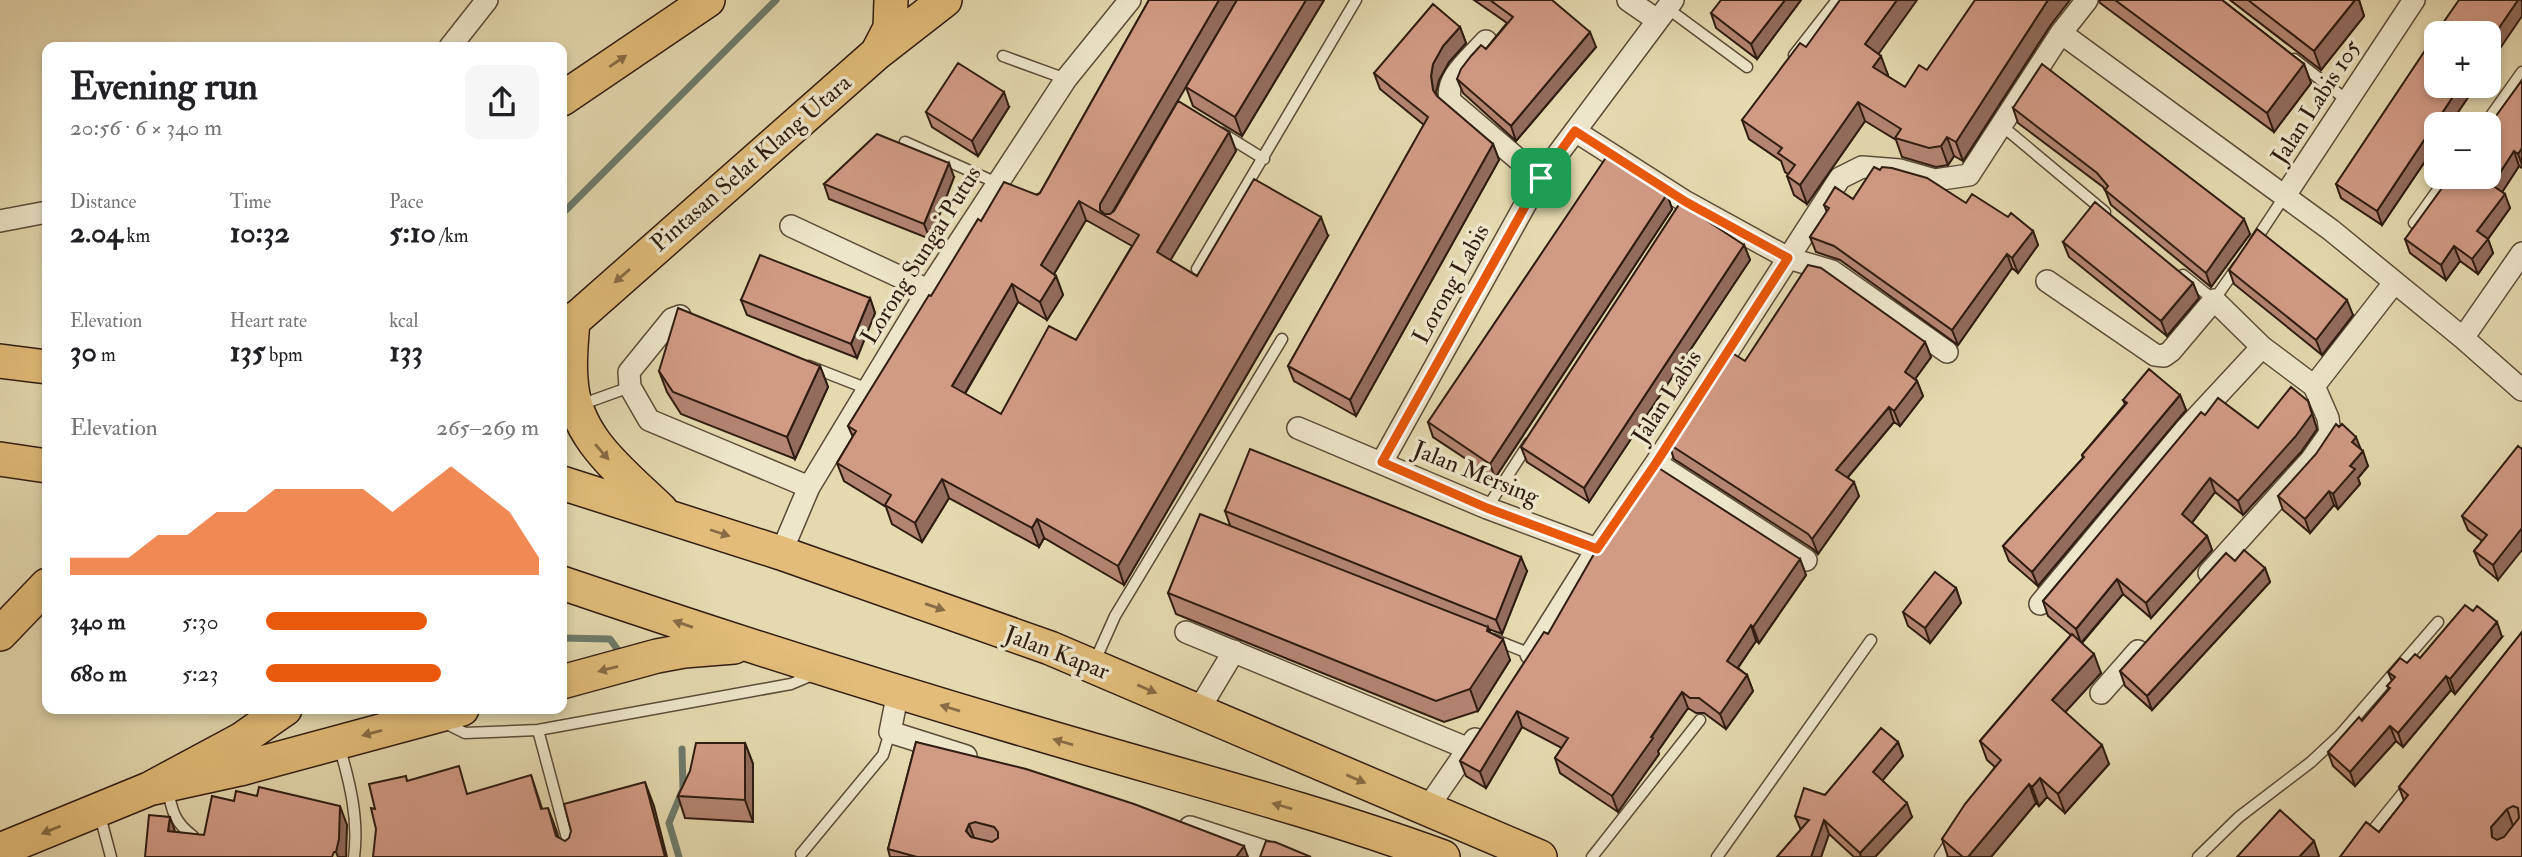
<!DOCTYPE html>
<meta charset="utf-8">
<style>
:root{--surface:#fff;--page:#f6f6f6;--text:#202124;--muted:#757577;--accent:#ea580c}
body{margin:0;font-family:"IM FELL Double Pica",serif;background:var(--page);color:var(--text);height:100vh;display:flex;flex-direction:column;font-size:26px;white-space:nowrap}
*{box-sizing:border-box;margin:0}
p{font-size:23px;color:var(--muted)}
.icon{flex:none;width:38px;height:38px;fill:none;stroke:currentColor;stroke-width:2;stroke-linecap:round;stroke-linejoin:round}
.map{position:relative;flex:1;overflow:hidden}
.side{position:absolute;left:42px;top:42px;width:525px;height:672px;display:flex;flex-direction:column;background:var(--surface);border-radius:14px;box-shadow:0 4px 10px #0003}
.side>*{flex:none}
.buttons{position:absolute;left:2424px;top:21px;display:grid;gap:14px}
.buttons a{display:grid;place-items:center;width:77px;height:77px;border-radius:14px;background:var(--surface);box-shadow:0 4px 10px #0003;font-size:35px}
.pin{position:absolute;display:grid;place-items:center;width:60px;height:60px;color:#fff;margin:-30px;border-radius:14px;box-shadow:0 4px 10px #0006}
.round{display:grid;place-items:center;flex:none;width:74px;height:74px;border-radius:14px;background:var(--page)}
.head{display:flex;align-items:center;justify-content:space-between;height:119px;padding:0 28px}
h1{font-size:38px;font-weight:700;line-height:52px}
.figures{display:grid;grid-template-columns:repeat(3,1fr);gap:10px;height:119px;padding:7px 28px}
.figures div{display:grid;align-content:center}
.figures b{font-size:30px;font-weight:700}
.figures small{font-size:19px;font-weight:400}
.figures p{font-size:19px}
.chart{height:196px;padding:14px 28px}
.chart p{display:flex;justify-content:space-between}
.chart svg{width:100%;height:126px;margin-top:7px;fill:var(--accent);opacity:.7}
ul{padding:0 28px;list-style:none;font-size:23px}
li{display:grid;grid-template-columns:112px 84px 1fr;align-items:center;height:52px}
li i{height:18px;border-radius:9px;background:var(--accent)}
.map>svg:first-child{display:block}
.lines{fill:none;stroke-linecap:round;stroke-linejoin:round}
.stream{stroke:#6d7b6b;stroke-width:7}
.service-casing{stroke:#5c4b39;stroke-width:13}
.minor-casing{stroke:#5c4b39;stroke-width:24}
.trunk-casing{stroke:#2f1c12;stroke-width:36}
.service{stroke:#eee6cb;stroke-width:10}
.minor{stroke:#eee6cb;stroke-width:21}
.trunk{stroke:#e2bc78;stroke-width:33}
.wall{fill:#b48472;stroke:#2f1c12;stroke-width:2;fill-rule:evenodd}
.shaded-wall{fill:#926c5d;stroke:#2f1c12;stroke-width:2}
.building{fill:#d19a85;stroke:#2f1c12;stroke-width:2;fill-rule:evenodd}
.oneway{fill:#886c45}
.route-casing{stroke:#fff;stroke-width:14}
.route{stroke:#ea580c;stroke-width:9}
.labels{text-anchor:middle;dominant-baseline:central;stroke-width:7;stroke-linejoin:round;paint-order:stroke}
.street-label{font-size:24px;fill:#2f1c12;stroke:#eee6cb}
</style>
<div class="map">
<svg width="2522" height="857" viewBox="0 0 2522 857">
<rect width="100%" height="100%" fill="#e5d9af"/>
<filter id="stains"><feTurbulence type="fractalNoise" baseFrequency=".00286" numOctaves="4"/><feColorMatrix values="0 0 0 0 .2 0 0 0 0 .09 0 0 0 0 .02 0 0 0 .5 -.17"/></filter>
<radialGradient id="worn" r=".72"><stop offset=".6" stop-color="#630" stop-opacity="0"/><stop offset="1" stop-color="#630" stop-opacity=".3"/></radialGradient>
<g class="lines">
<path class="stream" d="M562 214 776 0
M562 638 610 639 620 653
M679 857 669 823 683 789 682 749"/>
<defs>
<path id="service" d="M1667 8 1747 67
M1794 55 1837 0
M1003 56 1066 79
M2294 59 2348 101
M2485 124 2522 72
M2001 125 2105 212
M1222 133 1264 159
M905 142 997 183
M2414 223 2447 177
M2255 241 2284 197
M1197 269 1356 0
M2183 275 2214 300 2238 266
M809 366 868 389
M580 405 630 387
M1487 508 1529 443
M1493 639 1531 654
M1094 663 1115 616 1282 339
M445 723 465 733 538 730 791 684 815 674
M538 730 572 857
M339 746C350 782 359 820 354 857
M168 788C171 810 175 823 193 836
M99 812 111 857
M801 854 883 755 890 732
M1592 857 1700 720
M1717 857 1871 640
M1940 857 1952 839
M2198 857 2239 817 2311 762 2340 735 2438 622
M2351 857 2411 783"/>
<path id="minor" d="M1628 0 1657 20
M2061 33 2331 230 2463 338 2522 390
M1486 41C1472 57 1442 80 1451 102L1540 178
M450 47 487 0
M1575 131 1686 202 1788 258 1832 271 1947 352
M2284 197 2414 0
M0 221 47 212
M791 226 928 290
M2047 281 2155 355 2164 356 2171 351 2214 300 2262 347 2314 386 2328 418 2330 433 2311 460 2209 573
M680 316 672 319 629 372 630 387 649 420 809 487
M2463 338 2522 253
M2314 386 2394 283
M1298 428 1487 508 1597 549
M1382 462 1540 178 1673 0
M1656 463 1806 560
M781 553 809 487 928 290 1066 79 1130 0
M2040 604 2184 431 2262 347
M1186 632 1469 749
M1531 654 1597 549 1656 463 1840 178 1862 167 1900 170 1935 180 1969 175 2061 33 2087 0
M898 692 890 732 966 756
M2101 693 2138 651
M1198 711 1234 651
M1426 810 1475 739
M1190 827 1282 857"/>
<path id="trunk" d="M877 53 890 28 891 0
M562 99 708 0
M573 319C572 338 569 359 571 379 574 438 622 472 661 510
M562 331 877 53 945 0
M0 361 47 367
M0 459 47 466
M562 483 781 553 1050 648 1540 857
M562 583C718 636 874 686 1032 732 1169 773 1309 808 1443 857
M0 634 47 585
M562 682 657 656 684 651 734 647
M149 789 240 769 462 709
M0 850 149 789 242 739 285 709"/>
</defs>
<use href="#service" class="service-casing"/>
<use href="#minor" class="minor-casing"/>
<use href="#trunk" class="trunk-casing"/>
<use href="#service" class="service"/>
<use href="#minor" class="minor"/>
<use href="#trunk" class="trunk"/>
</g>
<path class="wall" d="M1149 0 1113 211 1229 132 1236 151 1170 260 1197 276 1328 236 1124 585 1044 538 1039 547 949 498 922 542 892 524 886 507 844 481 837 463 853 437 848 426 981 221 1040 193ZM1086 220 1132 246 1076 340 1001 414 965 394 1018 302 1047 320 1063 295 1056 276 1054 274Z
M1237 0H1324L1242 136 1193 106 1186 87Z
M1474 0H1552L1596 47 1516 141 1463 93 1457 79 1486 49 1507 23Z
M1801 0 1757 59 1716 28 1711 13Z
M2099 0H2222L2304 64 2311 83 2274 132 2100 3Z
M2230 0H2359L2364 16 2321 70Z
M2050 26 1963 161 1954 156 1948 165 1936 167 1902 157 1896 140 1865 121 1807 204 1794 195 1787 176 1788 174 1785 172 1781 161 1749 139 1742 120 1806 47 1878 54 1888 75 1887 76 1905 87 1927 70Z
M1460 27 1466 43 1449 62 1439 80 1436 92 1437 97 1493 144 1499 160 1356 416 1294 381 1288 366 1424 125 1380 89 1374 73Z
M2522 80V168L2519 166 2502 192 2510 208 2488 239 2493 253 2478 274 2460 261 2446 280 2410 253 2405 239 2488 177Z
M1009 107 978 156 932 127 926 112Z
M2013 108 2250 234 2211 287 2111 205 2106 192 2103 187 2018 123Z
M2436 124V145L2382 225 2341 198 2336 184Z
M954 177 930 239 829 199 824 184Z
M1667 194 1672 209 1495 478 1433 437 1428 422Z
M1853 199 1966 203 2008 217 2033 231 2038 245 2018 273 2012 268 1958 345 1840 260 1816 252 1810 237 1827 212 1824 205Z
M2063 242 2193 283 2199 298 2167 336 2069 257Z
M1744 245 1750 260 1589 502 1527 462 1521 447Z
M2229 270 2353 315 2322 355 2234 284Z
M870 298 875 313 857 358 747 315 741 300Z
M1925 342 1931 357 1915 379 1917 381 1923 396 1900 426 1894 422 1848 477 1859 496 1818 554 1813 549 1674 459 1669 444 1745 361Z
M820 366 828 387 795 459 681 414 667 392 659 371Z
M2180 395 2186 410 2038 586 2009 561 2003 546 2083 458 2082 455 2125 404 2123 400Z
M2308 401 2317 429 2301 452 2243 515 2215 492 2192 523 2207 536 2212 550 2151 618 2123 594 2082 643 2101 673 2065 712 2109 764 2065 813 2047 797 2039 806 2036 803 1991 857H1948L1942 839 1995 767 1987 760 1980 741 2071 635 2048 616 2043 601 2205 415 2258 428Z
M2522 449 2498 580 2480 565 2474 551 2482 541 2468 530 2462 516Z
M2361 450 2368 466 2358 478 2360 484 2338 509 2334 505 2310 533 2283 510 2278 496Z
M1225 511 1527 571 1502 634 1489 629 1490 633 1510 660 1478 711 1444 722 1176 614 1168 593 1230 525Z
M1800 559 1806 575 1759 643 1756 641 1738 668 1747 675 1753 691 1726 729 1704 713H1696L1688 708 1658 751 1659 754 1618 812 1560 773 1555 758 1562 748 1522 727 1486 788 1466 776 1460 761 1548 634Z
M2235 561 2265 568 2270 582 2152 710 2125 686 2120 671Z
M1956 588 1961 603 1930 643 1908 626 1903 612Z
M2522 632V857H2340L2379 832 2404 801 2399 787Z
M2502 637 2455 694 2451 690 2403 747 2396 741 2355 786 2333 766 2328 752 2362 721 2389 689 2387 686 2392 681 2388 672 2407 663 2420 658Z
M916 742 1248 857H890L888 849Z
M1898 742 1903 756 1882 780 1912 817 1875 857H1854L1829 834 1821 857H1777L1801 830 1795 816Z
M745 743 753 764V822L685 818 678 796Z"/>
<path class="shaded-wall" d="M1219 0H1237L1109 218 1100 210V204Z
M1306 0H1324L1242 136 1235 117Z
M1785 0H1801L1757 59 1751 44Z
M1897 0H1917L1872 63 1865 44Z
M2048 0H2070L2050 26 1963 161 1956 142Z
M2355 0H2359L2364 16 2321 70 2314 51Z
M2518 0H2522V16L2488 66V44Z
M1460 27 1466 43 1449 62 1439 80 1436 92 1438 105 1433 90 1431 76 1433 64 1443 46Z
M1590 32 1596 47 1516 141 1511 126Z
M1881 56 1888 75 1880 86 1873 67Z
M2304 64 2311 83 2274 132 2267 113Z
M2460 86H2476L2450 124H2436V145L2382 225 2377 211Z
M1004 92 1009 107 978 156 972 141Z
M1858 102 1865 121 1807 204 1800 185Z
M1229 132 1236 151 1164 271 1157 252Z
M1947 137 1954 156 1948 165 1941 146Z
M1493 144 1499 160 1356 416 1350 400Z
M2522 148V165L2518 154Z
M2514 151 2519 166 2497 200 2492 185Z
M949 163 954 177 930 239 924 224Z
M1667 194 1672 209 1495 478 1490 464Z
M2505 194 2510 208 2488 239 2493 253 2478 274 2472 259 2477 231Z
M1079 201 1086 220 1048 284 1041 265Z
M1321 217 1328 236 1124 585 1118 566Z
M2244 219 2250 234 2211 287 2206 273Z
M2033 231 2038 245 2018 273 2012 258Z
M1744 245 1750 260 1589 502 1584 488Z
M2454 246 2460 261 2446 280 2441 265Z
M2007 254 2012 268 1958 345 1952 330Z
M1056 276 1063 295 1047 320 1040 302Z
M2193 283 2199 298 2167 336 2161 321Z
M1012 284 1018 302 958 405 952 386Z
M870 298 875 313 857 358 851 344Z
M2347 300 2353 315 2322 355 2316 340Z
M1925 342 1931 357 1910 386 1905 372Z
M820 366 828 387 795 459 787 437Z
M1917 381 1923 396 1900 426 1894 411Z
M2180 395 2186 410 2038 586 2032 572Z
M2308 401 2317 429 2301 452 2243 515 2238 501Z
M1889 407 1894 422 1842 484 1836 470Z
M2356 437 2362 452 2352 442Z
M2363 451 2368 466 2358 478 2360 484 2338 509 2333 494 2350 466Z
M2210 478 2215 492 2187 529 2182 514Z
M942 479 949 498 922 542 915 523Z
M1854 482 1859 496 1818 554 1812 539Z
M2329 491 2334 505 2310 533 2305 519Z
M1037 519 1044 538 1039 547 1032 528Z
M2522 528V550L2498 580 2493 565Z
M2207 536 2212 550 2151 618 2146 603Z
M1521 557 1527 571 1502 634 1496 620Z
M1800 559 1806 575 1759 643 1753 627Z
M2265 568 2270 582 2152 710 2147 696Z
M2117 579 2123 594 2081 643 2076 629Z
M1956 588 1961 603 1930 643 1925 628Z
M2497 622 2502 637 2455 694 2450 679Z
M1751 625 1756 641 1732 676 1727 661Z
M1488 627 1496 649 1503 639 1510 660 1478 711 1470 689Z
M2094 654 2101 673 2059 719 2052 700Z
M1747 675 1753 691 1726 729 1720 714Z
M2446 676 2451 690 2403 747 2398 733Z
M1682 692 1688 708 1658 751 1659 754 1618 812 1612 796Z
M1517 711 1522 727 1486 788 1480 772Z
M2390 726 2396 741 2355 786 2350 772Z
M1898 742 1903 756 1878 786 1873 772Z
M745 743 753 764V822L745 800Z
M2102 745 2109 764 2065 813 2058 794Z
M531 775 539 799 550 834 541 809Z
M2040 778 2047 797 2039 806 2032 787Z
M645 782 654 806 667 857H665Z
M2029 784 2036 803 1991 857H1968Z
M1907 803 1912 817 1875 857H1861L1860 853Z
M340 806 347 825 346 857H338L336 852Z
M548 808 557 832 564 857 556 836Z
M2507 809 2516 834 2501 857 2492 837 2491 827Z
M170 817 177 837 168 831Z
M1824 820 1829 834 1821 857H1811Z
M969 824 977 846 966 831Z
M2314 841 2319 856 2318 857H2299Z
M1244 846 1248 857H1236Z"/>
<path class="building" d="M1149 0H1219L1100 204V210L1104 214H1110L1114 211 1178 101 1229 132 1157 252 1197 276 1254 179 1321 217 1118 566 1037 519 1032 528 942 479 915 523 885 505 891 495 837 463 856 431 848 426 929 295 931 296 978 219 981 221 1004 182 1037 195 1040 193ZM1079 201 1139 235 1076 340 1049 326 1001 414 952 386 1012 284 1040 302 1056 276 1041 265Z
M1237 0H1306L1235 117 1186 87Z
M1490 0H1552L1590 32 1511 126 1457 79 1461 69 1471 56 1481 45 1486 49 1513 17Z
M1721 0H1785L1751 44 1711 13Z
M1840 0H1897L1865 44 1881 56 1873 67 1905 87 1919 65 1927 70 1975 0H2048L1956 142 1947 137 1941 146 1929 148 1895 138 1901 129 1858 102 1800 185 1787 176 1795 165 1778 153 1782 148 1742 120 1800 43 1806 47Z
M2115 0H2222L2304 64 2267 113Z
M2248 0H2355L2314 51Z
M2459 0H2518L2488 44V33H2436Z
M1433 4 1460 27 1443 46 1433 64 1431 76 1433 90 1437 96 1493 144 1350 400 1288 366 1428 117 1374 73Z
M2436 34V86H2460L2377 211 2336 184Z
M958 63 1004 92 972 141 926 112Z
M2042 64 2244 219 2206 273 2105 190 2108 186 2097 173 2013 108Z
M2522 80V148L2518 154 2514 151 2492 185 2505 194 2477 231 2488 239 2472 259 2454 246 2441 265 2405 239 2450 177H2488V127Z
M877 134 949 163 924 224 824 184Z
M1607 156 1667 194 1490 464 1428 422Z
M1874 167 1880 170 1882 167 1892 168 1927 178 1966 203 1972 194 2008 217 2011 213 2033 231 2012 258 2007 254 1952 330 1834 246 1810 237 1829 208 1824 205 1835 187 1853 199Z
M2095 202 2193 283 2161 321 2063 242Z
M1680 203 1744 245 1584 488 1521 447Z
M2257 229 2347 300 2316 340 2229 270Z
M760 255 870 298 851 344 741 300Z
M1808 265 1821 268 1925 342 1905 372 1917 381 1894 411 1889 407 1836 470 1854 482 1812 539 1808 534 1669 444 1712 377 1732 353 1745 361Z
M678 308 820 366 787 437 673 392 659 371Z
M2149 369 2180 395 2032 572 2003 546 2084 457 2082 455 2127 403 2123 400Z
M2291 387 2308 401 2312 414 2295 437 2238 501 2210 478 2182 514 2207 536 2146 603 2117 579 2076 629 2043 601 2201 412 2205 415 2218 398 2258 428Z
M2336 424 2339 427 2342 424 2356 437 2352 442 2363 451 2350 466 2355 469 2333 494 2329 491 2305 519 2278 496 2316 454Z
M2518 446 2522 449V528L2493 565 2474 551 2487 535 2462 516Z
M1250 449 1521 557 1496 620 1225 511Z
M1654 465 1800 559 1753 627 1751 625 1727 661 1747 675 1720 714 1699 698H1690L1682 692 1651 737 1653 738 1612 796 1555 758 1568 738 1517 711 1480 772 1460 761 1544 632 1548 634 1598 547Z
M1200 514 1488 627 1487 631 1503 639 1470 689 1436 701 1168 593Z
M2244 550 2265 568 2147 696 2120 671 2226 553 2235 561Z
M1935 572 1956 588 1925 628 1903 612Z
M2465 605 2473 611 2477 606 2497 622 2450 679 2446 676 2398 733 2390 726 2350 772 2328 752 2359 717 2362 721 2390 688 2387 686 2395 677 2388 672 2400 658 2407 663 2415 654 2420 658Z
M2522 632V857H2340L2366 822 2379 832 2408 795 2399 787ZM2513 806 2518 808 2519 818 2504 837 2497 840 2492 837 2491 827 2507 809Z
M2072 634 2094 654 2052 700 2102 745 2058 794 2040 778 2032 787 2029 784 1968 857H1963L1942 839 1965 804 2001 760 1980 741Z
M1881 728 1898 742 1873 772 1907 803 1860 853 1824 820 1811 857H1777L1809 820 1795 816 1804 788 1825 795Z
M916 742 1026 769 1134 804 1244 846 1236 857H917L888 849ZM975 822 994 827 998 832V838L992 842 971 837 966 831 969 824Z
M696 743H745V800L678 796 690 771Z
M459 766 467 794 531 775 541 809 548 808 556 836 565 841 569 838 571 831 564 804 645 782 665 857H373L376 829 371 808 375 809 369 784 406 776 407 781Z
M259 787 340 806 339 839 336 852H334L332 857H145L149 815 170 817 168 831 204 835 212 796 234 801 236 791 257 796Z
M2280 810 2314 841 2299 857H2237Z
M1266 841 1275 842 1311 857H1260Z"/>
<defs><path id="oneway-solid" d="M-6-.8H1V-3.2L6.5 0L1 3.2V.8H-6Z" transform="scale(1.75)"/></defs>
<g class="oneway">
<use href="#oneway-solid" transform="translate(618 61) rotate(-34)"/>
<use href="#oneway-solid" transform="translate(622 276) rotate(139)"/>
<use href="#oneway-solid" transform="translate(602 452) rotate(49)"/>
<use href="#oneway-solid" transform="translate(720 533) rotate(18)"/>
<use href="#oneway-solid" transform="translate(935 607) rotate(19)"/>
<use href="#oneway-solid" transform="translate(683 624) rotate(-161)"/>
<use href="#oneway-solid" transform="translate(608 669) rotate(165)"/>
<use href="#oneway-solid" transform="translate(1147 689) rotate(23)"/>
<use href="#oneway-solid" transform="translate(950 708) rotate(-163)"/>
<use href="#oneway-solid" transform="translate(372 733) rotate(165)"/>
<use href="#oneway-solid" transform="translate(1063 742) rotate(-164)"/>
<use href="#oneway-solid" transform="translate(1356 779) rotate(23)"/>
<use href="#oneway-solid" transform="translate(1282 806) rotate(-164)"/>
<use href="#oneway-solid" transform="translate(51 830) rotate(158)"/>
</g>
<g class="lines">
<defs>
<path id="route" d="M1575 131 1686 202 1788 258 1656 463 1597 549 1487 508 1382 462 1541 178Z"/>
</defs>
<use href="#route" class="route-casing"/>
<use href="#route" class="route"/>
</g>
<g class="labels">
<g class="street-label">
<text transform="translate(2316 102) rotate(-57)">Jalan Labis 105</text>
<text transform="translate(751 163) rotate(-41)">Pintasan Selat Klang Utara</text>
<text transform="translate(921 255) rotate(-58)">Lorong Sungai Putus</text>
<text transform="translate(1451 284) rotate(-61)">Lorong Labis</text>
<text transform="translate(1667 397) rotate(-57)">Jalan Labis</text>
<text transform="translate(1476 473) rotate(22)">Jalan Mersing</text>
<text transform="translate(1057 653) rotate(21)">Jalan Kapar</text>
</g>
</g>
<rect width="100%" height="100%" filter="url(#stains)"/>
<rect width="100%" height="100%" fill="url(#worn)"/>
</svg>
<div class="buttons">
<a>+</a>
<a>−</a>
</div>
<div class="pin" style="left:1541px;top:178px;background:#1e9e55"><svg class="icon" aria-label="arrive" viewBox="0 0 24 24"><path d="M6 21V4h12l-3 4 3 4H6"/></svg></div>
<section class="side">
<div class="head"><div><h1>Evening run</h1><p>20:56 · 6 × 340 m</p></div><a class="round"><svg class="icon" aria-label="share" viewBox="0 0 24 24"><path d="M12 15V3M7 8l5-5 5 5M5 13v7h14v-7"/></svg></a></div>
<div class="figures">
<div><p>Distance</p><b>2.04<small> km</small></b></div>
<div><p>Time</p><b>10:32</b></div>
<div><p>Pace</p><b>5:10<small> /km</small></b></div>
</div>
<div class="figures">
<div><p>Elevation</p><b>30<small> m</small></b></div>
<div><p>Heart rate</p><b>135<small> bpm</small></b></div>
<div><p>kcal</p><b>133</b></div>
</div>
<div class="chart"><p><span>Elevation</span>265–269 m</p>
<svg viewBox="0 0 160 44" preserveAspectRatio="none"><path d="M0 44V38L10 38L20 38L30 30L40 30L50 22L60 22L70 14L80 14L90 14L100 14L110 22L120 14L130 6L140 14L150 22L160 38V44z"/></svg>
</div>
<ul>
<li><b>340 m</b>5:30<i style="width:59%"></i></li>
<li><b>680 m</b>5:23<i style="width:64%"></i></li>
</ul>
</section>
</div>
